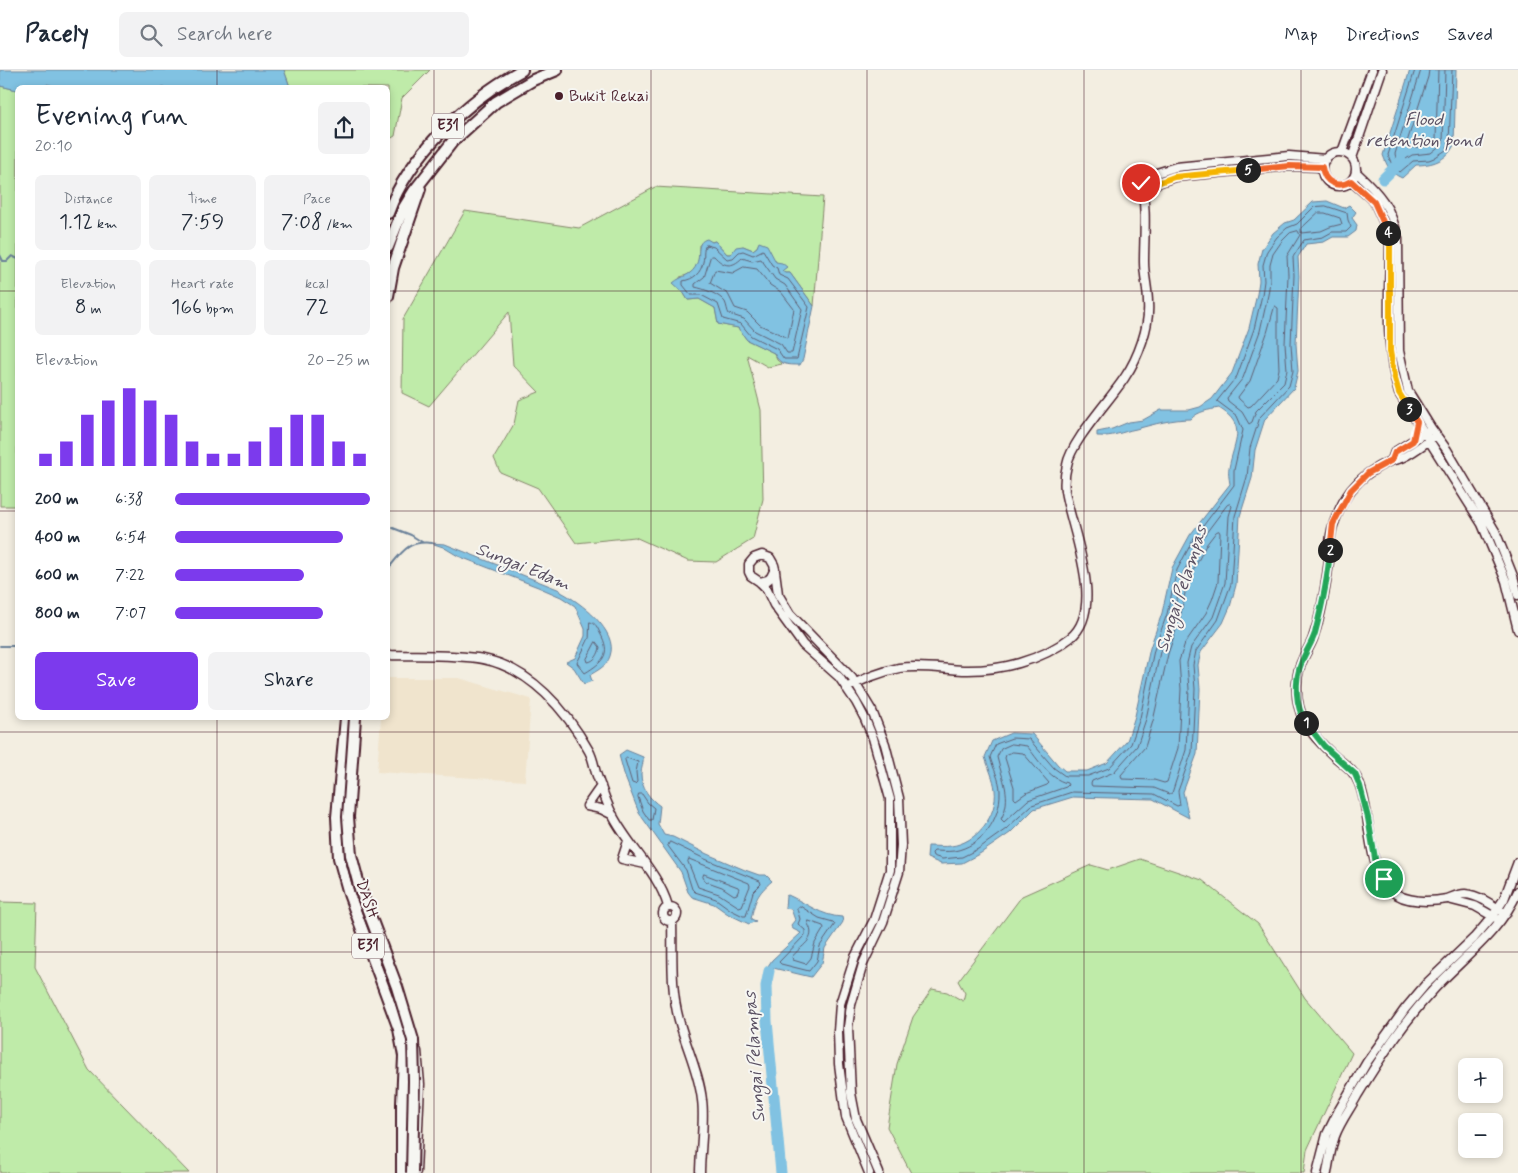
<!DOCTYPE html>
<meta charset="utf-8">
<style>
:root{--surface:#fff;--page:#f2f2f3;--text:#1f2937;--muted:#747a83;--line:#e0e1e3;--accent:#7c3aed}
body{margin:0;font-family:Mynerve,sans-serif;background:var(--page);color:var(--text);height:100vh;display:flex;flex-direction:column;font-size:19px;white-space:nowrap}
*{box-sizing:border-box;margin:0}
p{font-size:16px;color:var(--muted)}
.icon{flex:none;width:28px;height:28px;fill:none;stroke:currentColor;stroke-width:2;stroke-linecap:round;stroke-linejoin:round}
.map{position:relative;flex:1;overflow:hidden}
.sheet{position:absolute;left:15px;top:15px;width:375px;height:635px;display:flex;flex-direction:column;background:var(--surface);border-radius:8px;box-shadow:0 2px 8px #0003}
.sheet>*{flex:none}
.fabs{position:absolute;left:1458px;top:988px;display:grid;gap:10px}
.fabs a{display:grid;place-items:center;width:45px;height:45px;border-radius:8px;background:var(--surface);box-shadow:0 2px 8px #0003;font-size:25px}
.pin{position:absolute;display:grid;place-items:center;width:42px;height:42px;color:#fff;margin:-21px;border:2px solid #fff;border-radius:50%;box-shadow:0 1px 5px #0007}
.km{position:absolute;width:25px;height:25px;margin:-12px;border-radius:50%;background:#222;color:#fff;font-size:14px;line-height:25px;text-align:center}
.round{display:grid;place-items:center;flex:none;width:52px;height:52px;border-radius:8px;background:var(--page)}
.summary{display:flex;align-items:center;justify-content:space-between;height:85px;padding:0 20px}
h1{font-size:28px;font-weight:600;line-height:38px}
.metrics{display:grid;grid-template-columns:repeat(3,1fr);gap:8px;height:85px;padding:5px 20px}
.metrics div{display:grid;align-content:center;border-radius:8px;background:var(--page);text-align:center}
.metrics b{font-size:21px;font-weight:600}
.metrics small{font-size:14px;font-weight:400}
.metrics p{font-size:14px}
.chart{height:140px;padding:10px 20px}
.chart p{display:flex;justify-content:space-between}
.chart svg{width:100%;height:90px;margin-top:5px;stroke:var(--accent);stroke-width:6}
.primary-button{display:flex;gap:10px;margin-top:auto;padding:10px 20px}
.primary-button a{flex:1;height:58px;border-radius:8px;background:var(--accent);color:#fff;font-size:20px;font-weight:600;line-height:58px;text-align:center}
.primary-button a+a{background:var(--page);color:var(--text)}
ul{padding:0 20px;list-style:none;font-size:16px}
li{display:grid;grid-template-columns:80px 60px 1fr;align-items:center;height:38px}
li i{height:12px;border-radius:6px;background:var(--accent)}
header{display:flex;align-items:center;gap:30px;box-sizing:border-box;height:70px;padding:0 25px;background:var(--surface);border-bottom:1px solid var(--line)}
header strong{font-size:24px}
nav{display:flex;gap:28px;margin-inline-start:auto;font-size:18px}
.search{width:350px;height:45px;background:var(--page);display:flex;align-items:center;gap:12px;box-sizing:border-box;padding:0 18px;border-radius:8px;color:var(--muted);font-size:19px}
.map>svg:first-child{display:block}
.built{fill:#f0e4cd}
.green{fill:#bfeba9;stroke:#84856a}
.water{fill:#81c2e2;stroke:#6b8199}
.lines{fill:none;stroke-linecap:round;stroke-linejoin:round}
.shore{stroke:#606074;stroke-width:1}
.stream{stroke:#6b8199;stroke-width:2}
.river{stroke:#81c2e2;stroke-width:11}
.secondary-casing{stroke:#4a1f2b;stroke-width:11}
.highway-casing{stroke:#4a1f2b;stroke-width:14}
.secondary{stroke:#f6f6f2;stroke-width:8}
.highway{stroke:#f6f6f2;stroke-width:10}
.highway-bridge-casing{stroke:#4a1f2b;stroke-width:14;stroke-linecap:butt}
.highway-bridge{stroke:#f6f6f2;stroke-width:10}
.split-1-casing{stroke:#fff;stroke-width:10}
.split-2-casing{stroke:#fff;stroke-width:10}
.split-3-casing{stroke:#fff;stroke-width:10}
.split-4-casing{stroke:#fff;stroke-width:10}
.split-5-casing{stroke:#fff;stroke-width:10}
.split-6-casing{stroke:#fff;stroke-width:10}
.split-1{stroke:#22a559;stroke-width:6}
.split-2{stroke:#22a559;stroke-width:6}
.split-3{stroke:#f0652b;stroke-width:6}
.split-4{stroke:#f5b400;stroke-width:6}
.split-5{stroke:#f0652b;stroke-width:6}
.split-6{stroke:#f5b400;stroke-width:6}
.grid{fill:none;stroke:#4a1f2b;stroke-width:1;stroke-opacity:0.55}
.poi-dot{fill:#4a1f2b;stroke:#f6f6f2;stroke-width:2}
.labels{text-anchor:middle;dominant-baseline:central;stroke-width:4;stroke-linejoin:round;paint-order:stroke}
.shield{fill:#f6f6f2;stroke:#7e6067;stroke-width:1}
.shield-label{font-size:15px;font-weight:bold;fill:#4a1f2b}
.poi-label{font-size:16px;fill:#4a1f2b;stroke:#f6f6f2;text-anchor:start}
.street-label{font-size:16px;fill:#4a1f2b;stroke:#f6f6f2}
.water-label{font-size:18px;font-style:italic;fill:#5a5062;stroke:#f6f6f2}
</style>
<header>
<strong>Pacely</strong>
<div class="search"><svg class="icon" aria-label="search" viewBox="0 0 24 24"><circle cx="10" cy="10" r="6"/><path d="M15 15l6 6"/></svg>Search here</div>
<nav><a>Map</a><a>Directions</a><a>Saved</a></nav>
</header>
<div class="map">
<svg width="1518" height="1103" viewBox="0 0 1518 1103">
<rect width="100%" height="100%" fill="#f3eee1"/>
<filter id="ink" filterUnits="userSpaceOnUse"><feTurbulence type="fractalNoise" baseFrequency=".02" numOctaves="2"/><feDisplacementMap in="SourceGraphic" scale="10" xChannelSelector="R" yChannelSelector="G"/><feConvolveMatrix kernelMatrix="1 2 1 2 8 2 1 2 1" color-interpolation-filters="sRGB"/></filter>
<g filter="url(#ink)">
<path class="built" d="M388 608H459L531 629 525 711 377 702 381 648H388Z"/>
<path class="green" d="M284 0H430L402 28 395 66 388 70V18L290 17Z
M0 16 18 20 17 436H0Z
M655 117 823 127 814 236 790 203H785L782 201 786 197 776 192 759 173 757 177 753 180 743 176 731 184H727L715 171 699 175C699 192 699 203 680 207L683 222 688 230 699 229 715 238 718 254 738 258 747 270 774 283 777 290 782 294 768 297 747 285 761 340 763 429 753 469 716 492 688 491 635 467 576 473 538 418 500 402 494 388 514 354 519 330 539 322 513 295 509 242 429 336 402 323 403 249 465 141 579 158Z
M1140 789 1202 810 1258 854 1305 928 1352 983 1307 1080 1304 1103H911L887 1057 897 994 913 947 932 919 947 922 963 931 965 923 958 911 1022 826 1091 795 1108 800Z
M0 832 37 833 35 897 89 1000 189 1103H0Z"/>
<path class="water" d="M0 0H284L290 17 61 18 47 14 45 17 18 18 17 20 0 16Z
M1410 0H1456L1454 75C1446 91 1432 95 1416 95L1402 108C1390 103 1387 96 1383 85Z
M1327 131 1344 138 1349 135 1356 142 1352 148 1357 155 1356 161 1348 167H1333L1324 172 1306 174 1298 187 1299 206 1296 274 1298 301 1294 318 1265 349 1255 380 1252 408 1240 446 1236 515 1230 537 1223 553 1201 582 1198 595 1200 619 1197 684 1183 722 1189 748 1153 729 1073 727 1034 739 1010 763 981 783 962 793 941 794 927 788 928 776C935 776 944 777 951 776 977 773 998 745 995 720 994 709 988 697 985 687L992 671 1011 663 1032 664 1058 695 1065 701H1087L1107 693 1127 671 1135 646 1150 578 1162 543 1172 498 1190 465 1230 414C1229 408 1228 403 1229 398 1234 371 1248 356 1219 338 1209 340 1198 341 1191 349 1172 349 1155 354 1136 359 1121 362 1114 367 1097 366V362L1112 359 1129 352 1143 350 1161 340H1189L1200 337 1212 329 1232 303 1249 258 1257 224 1259 211 1258 194 1262 179 1273 163 1285 153 1294 150 1313 132Z
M707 169 712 172 715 171 727 184H731L736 177 743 176 753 180 757 177 759 172 767 175 776 192 782 193 787 197 782 201 785 203H790L814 236 803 289 800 295C787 295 779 295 774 283L747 270 738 258 718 254 715 238 699 229 688 230 683 222 673 213C682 205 693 206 697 193 701 184 695 172 707 169Z
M431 473 445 474 560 520 561 522C580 532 619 561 610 586 607 596 598 600 590 605L592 611 584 614 574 598 566 592 575 588 585 566V559L575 536 561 527 538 517 458 486 443 477Z
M626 680 643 687C644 693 641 698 641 704 641 718 650 729 660 736L658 754 664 765 673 767 707 784 745 800 759 805H766L772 811C757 824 755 830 751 849L756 851 749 854 728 844 714 834 692 827 688 822 681 802 639 743 625 707 619 685Z
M788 825C806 833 821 846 842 847L843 852 825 878 822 893 811 907 773 898 768 915 763 916 766 899 772 890 801 863 793 859 791 855 795 850 791 839 785 838 786 826Z"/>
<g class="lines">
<path class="shore" d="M1415 0 1388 85 1392 95 1400 102 1413 91 1429 90 1434 88 1446 80 1449 74 1452 0
M1421 0 1395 84 1397 91 1400 93 1412 85 1431 83 1443 73 1445 0
M1429 0 1428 7 1406 75 1408 78 1427 76 1436 70 1438 0
M1326 136 1347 143 1348 150 1351 157 1346 162H1332L1323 167 1304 170 1293 187 1294 205 1291 274 1293 301 1289 316 1260 347 1250 378 1247 407 1235 446 1231 514 1218 550 1196 581 1193 595 1195 619 1192 682 1178 721 1180 735 1177 736 1154 724 1072 722 1032 735 1006 759 978 779 962 787 942 789 933 786 932 783 934 781C940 781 947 782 954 781 982 776 1001 749 1000 721 1000 710 993 698 990 687L996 674 1012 668 1029 669 1054 698 1065 706H1088L1109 698 1131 674 1140 648 1154 580 1167 544 1177 500 1194 468 1234 415V400L1243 360 1237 346 1217 331 1237 306 1254 259 1262 225 1264 211 1263 195 1267 181 1277 167 1287 158 1297 154 1314 137Z
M1318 143H1325L1340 148 1342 154 1330 157 1321 161 1301 163V159Z
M1298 161 1300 165 1287 186 1288 205 1285 274 1287 300 1284 313 1256 341 1252 352 1249 354 1242 342 1228 331 1227 328 1243 308 1260 261 1268 225 1270 211V195L1273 184 1282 171 1290 163Z
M706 175 714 177 727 189 733 188 739 182 743 181 753 185 763 180 772 195 777 198 779 205 788 209 809 237 797 289H784L777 279 751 266 741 254 723 249 718 234 701 225H691L683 215V211C694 209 701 203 703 192 705 185 702 180 706 175Z
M711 186H714C724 197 732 198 742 188L752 191 761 189 775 209 785 215 802 239 792 283H787L781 274 755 261 744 249 729 244C727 241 727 236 725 232 719 224 704 219 695 217V214L704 207Z
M744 197 757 199 770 215 781 222 794 239 788 268 760 255 747 242 735 238 728 224 710 213 715 200 732 203Z
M1275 236 1278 238V275L1279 299 1277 308 1251 336 1248 337 1239 329 1238 327 1250 311 1267 263Z
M1230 434 1232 436 1229 446 1225 513 1213 547 1191 577 1187 593 1189 619 1186 680 1172 723 1169 724 1154 718 1092 716 1091 714 1092 711 1114 702 1137 676 1146 649 1160 582 1173 546 1183 503 1200 471 1227 435Z
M1219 461 1220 463 1218 512 1212 530 1206 543 1185 573 1179 591 1181 619 1178 678 1167 712 1164 713 1154 710 1122 709 1121 705 1145 677 1153 651 1168 584 1180 548 1187 513 1206 475 1216 462Z
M590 552C596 553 597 557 600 563 612 584 603 592 585 603L577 593 589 568Z
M596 572 600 577C599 584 595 591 588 592L587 589Z
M1012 674 1027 676C1037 688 1049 709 1067 713L1068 715 1066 717 1028 730 1004 752 1001 749C1013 727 1002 709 997 687L1001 679Z
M1013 682 1023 683 1049 713 1047 715 1026 723 1016 730 1014 728V717L1005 688 1006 685Z
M627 688 638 692 636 702 637 712 635 714 632 713 625 690Z
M639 724H642L648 733 654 738 652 750H649L643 741 638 727Z
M670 772 705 789 760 811 761 814 753 822 746 846H743L731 840 716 829 695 822 692 819 686 800 668 776Z
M689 789 749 813 750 816 742 836 739 837 719 824 698 817 688 792Z
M704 804 738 817 739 819 737 824 734 825 722 817 705 811 703 807Z
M800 836 819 848 833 852 835 854 820 876 817 891 809 901 781 894 779 892 805 865V860L798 854 800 849 797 839Z
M809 851 823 856 824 858 815 873 811 888 806 894 793 890 792 887C800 876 818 870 808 854Z"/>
<path class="stream" d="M0 185 3 191H7L12 186 18 189
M393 458 411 465 422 472
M388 499C402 482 408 470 432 473
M0 576H18"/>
<path class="river" d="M1383 109 1401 91
M769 901 766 916 767 951 781 1103"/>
<defs>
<path id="secondary" d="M1342 82 1372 0
M1322 99a17 17 0 1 1 34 0a17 17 0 1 1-34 0Z
M1352 88 1382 0
M1356 102C1380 124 1391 137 1398 169L1399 281 1408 321 1431 358 1447 380 1495 461 1513 506 1518 525
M1351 111 1374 131 1386 157 1390 173C1390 223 1384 275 1399 323L1482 454 1506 511 1518 560
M1141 113 1147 106 1176 97 1289 86 1326 89
M1141 113 1152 115 1174 107 1289 96 1322 97
M1436 365C1425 373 1413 383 1401 388 1398 390 1394 389 1390 391 1376 397 1361 407 1351 420 1344 429 1338 442 1334 453 1329 465 1330 479 1329 491 1326 515 1322 542 1314 565 1312 574 1306 581 1303 589 1296 603 1295 622 1299 637 1304 657 1320 673 1334 686 1345 695 1354 700 1359 713 1373 747 1364 794 1392 821 1405 833 1431 832 1447 829 1453 827 1458 824 1465 824 1479 825 1494 836 1506 844
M1392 390 1395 382 1428 361
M775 501 778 524 790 544 852 608 872 641 885 674 899 728 901 775 899 802 883 852 863 894 851 935 848 957 851 1023 856 1049 879 1103
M760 512 768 510 771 507 775 499 774 495 770 488 762 485 754 488 749 494V502L751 506 760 512 766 518 774 535 803 575 839 607 856 632 865 649 873 668 890 729V800L874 850 855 887 840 934 838 961 839 994 846 1047 869 1103
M388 585C419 586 452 584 483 589 530 598 567 641 589 681 593 688 594 696 596 703 601 717 606 732 613 746 629 777 658 802 668 836
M846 618C863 609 880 602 899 598 921 595 942 599 963 600 999 601 1041 591 1070 568 1107 539 1071 459 1065 421 1064 413 1065 403 1067 395 1071 371 1111 329 1125 307 1138 288 1150 256 1148 233 1148 219 1144 206 1144 192 1144 166 1147 138 1141 113
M601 716 587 736 601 739 613 745
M628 771 622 789 645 794
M1448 829 1475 836 1496 848
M663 844a7 7 0 1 1 14 0a7 7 0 1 1-14 0Z
M672 851C673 884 670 917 679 950 686 977 699 1002 702 1030 705 1050 700 1082 700 1103
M407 1091 408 1048
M416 1102 420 1014 417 981
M1317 1103 1327 1064 1339 1040 1367 992 1405 939 1426 914 1474 868 1493 846 1504 829 1518 792
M1327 1103C1329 1091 1331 1077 1335 1066 1340 1052 1350 1039 1357 1026 1380 988 1404 951 1435 918 1465 886 1500 862 1518 821"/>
<path id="highway" d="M388 143C409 85 468 29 522 0
M388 177 403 139 414 121 453 71 496 32 533 10 557 0
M388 226 393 198 420 119
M346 648 337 746 339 788 349 824 399 959 404 986 402 1034V1103"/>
</defs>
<use href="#secondary" class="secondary-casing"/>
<use href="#highway" class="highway-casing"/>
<use href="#secondary" class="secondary"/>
<use href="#highway" class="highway"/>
<defs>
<path id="highway-bridge" d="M355 648 348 747 351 785 360 819 397 917 413 970 414 1011 412 1103"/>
</defs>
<use href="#highway-bridge" class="highway-bridge-casing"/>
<use href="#highway-bridge" class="highway-bridge"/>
</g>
</g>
<g class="lines" filter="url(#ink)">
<defs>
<path id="split-1" d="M1306 653 1324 676 1355 704 1360 716 1368 748 1376 794 1384 809"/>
<path id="split-2" d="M1306 653C1295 636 1294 610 1302 591 1306 581 1312 573 1315 563 1322 536 1328 508 1330 480"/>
<path id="split-3" d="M1330 480 1333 454 1351 420 1368 403 1392 390 1395 382 1413 371 1417 352 1409 339"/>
<path id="split-4" d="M1388 163 1390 173V281L1394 305 1399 323 1409 339"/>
<path id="split-5" d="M1248 100 1290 96 1322 97C1324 113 1338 119 1351 111L1374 132 1388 163"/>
<path id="split-6" d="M1141 113 1152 115 1174 107 1248 100"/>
</defs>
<use href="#split-1" class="split-1-casing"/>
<use href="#split-2" class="split-2-casing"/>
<use href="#split-3" class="split-3-casing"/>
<use href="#split-4" class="split-4-casing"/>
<use href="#split-5" class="split-5-casing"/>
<use href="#split-6" class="split-6-casing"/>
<use href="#split-1" class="split-1"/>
<use href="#split-2" class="split-2"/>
<use href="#split-3" class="split-3"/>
<use href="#split-4" class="split-4"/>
<use href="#split-5" class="split-5"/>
<use href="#split-6" class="split-6"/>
</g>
<path class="grid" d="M217 0V18M434 0V1103M651 0V1103M867 0V1103M1084 0V1103M1301 0V1103M0 221H18M388 221H1518M0 441H18M388 441H1518M217 648V1103M0 662H1518M0 882H1518"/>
<circle class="poi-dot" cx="559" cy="26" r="5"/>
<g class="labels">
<g class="shield">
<rect x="432" y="43.5" width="32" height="25" rx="4"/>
<rect x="352" y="863.5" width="32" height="25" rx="4"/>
</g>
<g class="shield-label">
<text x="448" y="56">E31</text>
<text x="368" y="876">E31</text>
</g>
<g class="poi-label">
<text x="569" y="26">Bukit Rekai</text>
</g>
<g class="street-label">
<text transform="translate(367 829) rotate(71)">DASH</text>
</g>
<g class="water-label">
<text x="1424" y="50">Flood<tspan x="1424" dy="21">retention pond</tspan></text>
<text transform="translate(523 497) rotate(22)">Sungai Edam</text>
<text transform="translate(1182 519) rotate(-72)">Sungai Pelampas</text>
<text transform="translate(755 987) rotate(-94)">Sungai Pelampas</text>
</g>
</g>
</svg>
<div class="fabs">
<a>+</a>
<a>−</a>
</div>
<div class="pin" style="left:1384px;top:809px;background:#1e9e55"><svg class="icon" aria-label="arrive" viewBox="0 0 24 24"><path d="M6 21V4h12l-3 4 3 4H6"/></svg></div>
<div class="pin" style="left:1141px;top:113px;background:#d93025"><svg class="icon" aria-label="check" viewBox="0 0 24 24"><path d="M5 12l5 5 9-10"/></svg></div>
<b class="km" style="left:1306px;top:653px">1</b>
<b class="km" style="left:1330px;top:480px">2</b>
<b class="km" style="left:1409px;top:339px">3</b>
<b class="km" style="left:1388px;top:163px">4</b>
<b class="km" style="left:1248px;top:100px">5</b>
<section class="sheet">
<div class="summary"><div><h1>Evening run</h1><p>20:10</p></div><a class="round"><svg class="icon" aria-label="share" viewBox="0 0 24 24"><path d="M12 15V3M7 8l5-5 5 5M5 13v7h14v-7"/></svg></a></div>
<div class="metrics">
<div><p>Distance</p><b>1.12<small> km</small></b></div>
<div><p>Time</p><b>7:59</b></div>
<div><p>Pace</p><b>7:08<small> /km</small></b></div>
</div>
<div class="metrics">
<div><p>Elevation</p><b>8<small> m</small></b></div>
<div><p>Heart rate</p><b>166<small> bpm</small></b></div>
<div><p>kcal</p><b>72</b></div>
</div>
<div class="chart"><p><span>Elevation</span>20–25 m</p>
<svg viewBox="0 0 160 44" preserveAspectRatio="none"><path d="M5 44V38M15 44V32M25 44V19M35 44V12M45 44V6M55 44V12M65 44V19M75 44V32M85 44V38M95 44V38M105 44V32M115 44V25M125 44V19M135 44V19M145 44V32M155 44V38"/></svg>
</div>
<ul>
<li><b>200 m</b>6:38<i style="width:100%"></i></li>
<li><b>400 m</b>6:54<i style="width:86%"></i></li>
<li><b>600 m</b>7:22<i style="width:66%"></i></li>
<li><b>800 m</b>7:07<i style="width:76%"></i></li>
</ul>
<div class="primary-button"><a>Save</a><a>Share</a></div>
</section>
</div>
